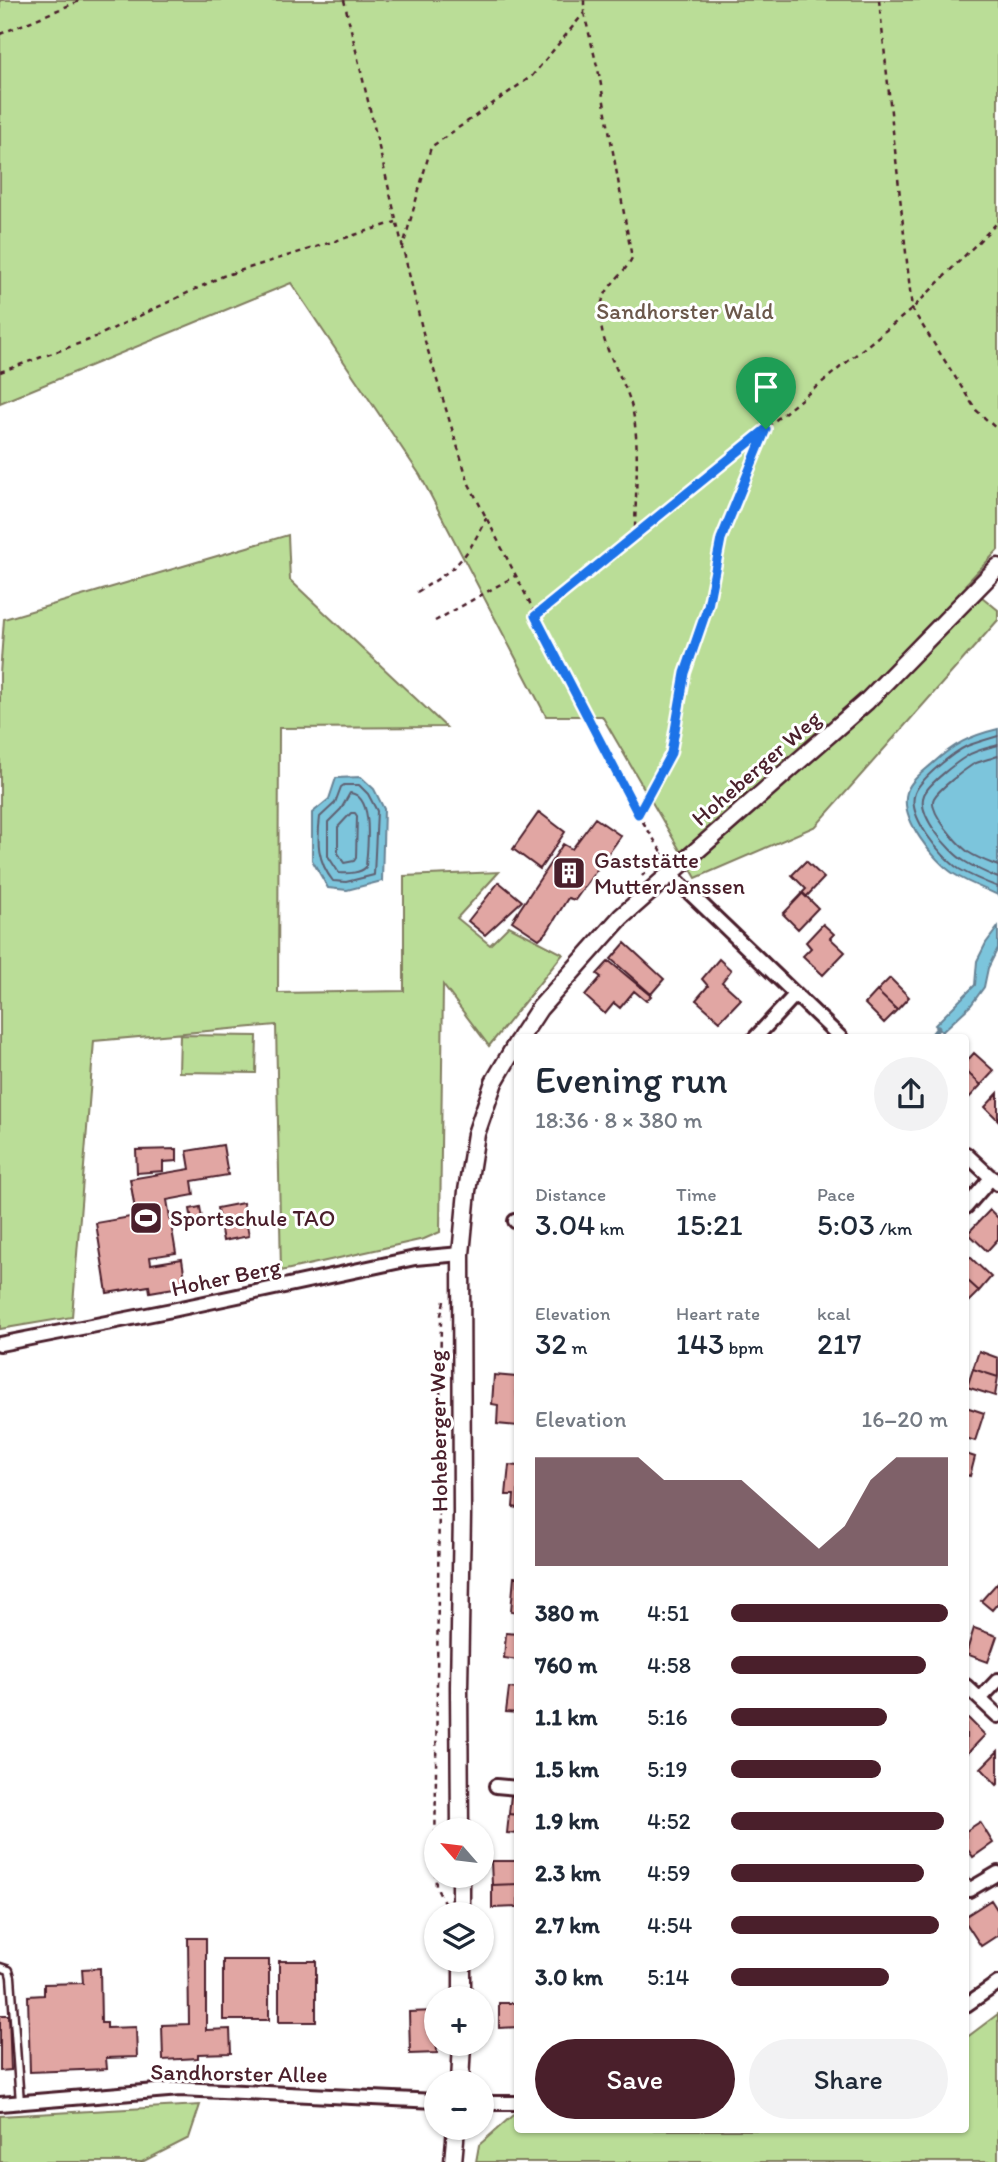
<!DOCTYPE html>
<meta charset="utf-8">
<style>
:root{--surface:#fff;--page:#f2f2f3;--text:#1f2937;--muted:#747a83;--accent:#4a1f2b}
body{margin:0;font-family:Itim,sans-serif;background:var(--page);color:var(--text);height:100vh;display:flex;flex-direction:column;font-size:26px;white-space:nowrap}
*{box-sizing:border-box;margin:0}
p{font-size:23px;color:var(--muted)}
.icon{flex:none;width:38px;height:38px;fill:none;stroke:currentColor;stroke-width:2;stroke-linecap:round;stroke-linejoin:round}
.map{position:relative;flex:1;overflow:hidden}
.panel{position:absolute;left:514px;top:1034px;width:455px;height:1099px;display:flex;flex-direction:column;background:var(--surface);border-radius:7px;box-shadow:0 2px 5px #0004}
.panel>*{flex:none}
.needle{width:46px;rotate:298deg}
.fabs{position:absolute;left:424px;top:1818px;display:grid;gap:14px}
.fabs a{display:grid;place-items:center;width:70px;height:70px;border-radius:50%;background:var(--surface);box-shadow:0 2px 5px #0004;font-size:35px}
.pin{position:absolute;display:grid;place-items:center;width:60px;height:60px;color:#fff;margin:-72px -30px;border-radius:50% 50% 50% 0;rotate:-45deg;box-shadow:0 0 7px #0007}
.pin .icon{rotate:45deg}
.round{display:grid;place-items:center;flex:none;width:74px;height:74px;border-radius:37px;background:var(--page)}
.head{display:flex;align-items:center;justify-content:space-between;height:119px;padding:0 21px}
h1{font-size:38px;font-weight:600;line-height:52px}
.stats{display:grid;grid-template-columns:repeat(3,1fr);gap:10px;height:119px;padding:7px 21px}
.stats div{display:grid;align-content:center}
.stats b{font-size:30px;font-weight:600}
.stats small{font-size:19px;font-weight:400}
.stats p{font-size:19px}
.chart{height:196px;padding:14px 21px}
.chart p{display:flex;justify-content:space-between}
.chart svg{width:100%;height:126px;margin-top:7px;fill:var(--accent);opacity:.7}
.primary-button{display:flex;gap:14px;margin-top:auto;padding:14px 21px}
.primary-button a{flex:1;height:80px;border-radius:42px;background:var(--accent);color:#fff;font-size:28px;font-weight:600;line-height:80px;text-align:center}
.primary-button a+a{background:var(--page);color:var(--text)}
ul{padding:0 21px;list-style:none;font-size:23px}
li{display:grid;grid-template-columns:112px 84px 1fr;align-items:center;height:52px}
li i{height:18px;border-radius:9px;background:var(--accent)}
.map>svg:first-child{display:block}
.green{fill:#badd97;stroke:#827e61;stroke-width:2}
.water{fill:#7cc5dc;stroke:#688395;stroke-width:2}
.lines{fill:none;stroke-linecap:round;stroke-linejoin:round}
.shore{stroke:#5e6172;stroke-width:2}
.stream{stroke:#688395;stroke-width:5}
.building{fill:#e1a6a3;stroke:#4a1f2b;stroke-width:2}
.service-casing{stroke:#4a1f2b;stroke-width:11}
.minor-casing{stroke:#4a1f2b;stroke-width:18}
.tertiary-casing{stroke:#4a1f2b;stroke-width:21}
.path{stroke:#4a1f2b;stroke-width:2.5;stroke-dasharray:5 5;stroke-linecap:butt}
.service{stroke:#fff;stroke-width:6}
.minor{stroke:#fff;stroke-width:12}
.tertiary{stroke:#fff;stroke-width:16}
.route-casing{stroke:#fff;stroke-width:14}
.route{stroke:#1a73e8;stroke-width:9}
.labels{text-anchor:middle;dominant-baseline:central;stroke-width:6;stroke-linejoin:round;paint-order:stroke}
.park-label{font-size:23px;fill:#6c584b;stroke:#fff}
.street-label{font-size:23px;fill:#4a1f2b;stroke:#fff}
.poi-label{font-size:23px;fill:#4a1f2b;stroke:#fff;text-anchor:start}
</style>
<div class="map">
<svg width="998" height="2162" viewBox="0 0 998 2162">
<rect width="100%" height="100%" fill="#fff"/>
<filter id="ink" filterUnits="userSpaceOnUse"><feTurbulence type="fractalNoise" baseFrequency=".0143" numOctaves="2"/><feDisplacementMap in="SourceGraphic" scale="14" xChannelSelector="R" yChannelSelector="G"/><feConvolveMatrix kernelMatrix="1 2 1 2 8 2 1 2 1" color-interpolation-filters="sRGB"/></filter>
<g filter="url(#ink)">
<path class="green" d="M0 0H998V550L966 584 998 610V620L816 826 696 878 602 716H546L420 475 291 283 0 403Z
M288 535 290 580 446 727 279 728 278 993 404 991V876L499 872 457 918 490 945 509 926 563 954 489 1046 443 985 440 1232 424 1239 281 1271 276 1025 94 1041 72 1317 0 1329V674L4 619Z
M180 1035 257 1036 256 1073 179 1072Z
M998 2014V2162H476L479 2145 513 2115H518V2130H966V2038Z
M200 2105 189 2138 142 2162H0V2116Z"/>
<path class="water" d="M998 729V895C983 888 968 883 954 874 934 861 899 818 907 792 910 781 923 772 932 764 954 744 969 736 998 729Z
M361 777 374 789 384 809 382 881 347 890 328 888 312 860V813L329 799 336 778Z
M998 927V948L988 968 984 987 971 1005 942 1032 935 1025 975 985 977 961 986 943Z"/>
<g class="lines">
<path class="shore" d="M998 736C988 739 977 742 967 746 954 752 920 779 915 793 906 815 941 857 959 869 971 876 985 882 998 887
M998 745C988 748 976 750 967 756 957 762 928 784 924 795 916 814 949 852 964 861 975 868 986 873 998 878
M998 756C990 759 979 761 972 765 963 771 939 789 934 798 927 811 958 844 968 852 977 858 988 862 998 866
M344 785H359L368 794 377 811 374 875 346 882 333 881C317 861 317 841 320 817L335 803 341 787Z
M350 793C375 796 367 848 366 867 361 873 347 874 339 873L328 856V822L341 809Z
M351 813H355L357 816 356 858 354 861 344 863 338 853V827Z"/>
<path class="stream" d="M930 1038 938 1028"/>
</g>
<path class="building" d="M539 812 565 832 540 869 513 849Z
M595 818 621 836 575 900 568 898 547 932 539 939 512 921 563 844 572 849Z
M806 861 824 878 806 897 802 893 806 889 792 875Z
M499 882 522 901 485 935 468 921Z
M803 893 818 908 798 929 783 914Z
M823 924 834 934 830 938 845 952 823 975 803 956 811 948 806 942Z
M625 943 664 979 651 994 611 959Z
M719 959 731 970 722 982 741 999 720 1021 696 1000 708 986 702 979Z
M609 961 651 996 646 1001 634 991 620 1008 614 1003 605 1014 585 996 601 977 597 974Z
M890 978 909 997 897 1010 877 991Z
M877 991 897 1010 884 1023 865 1004Z
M974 1053 994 1071 981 1085 966 1071V1062Z
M966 1071 981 1085 968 1099 966 1096Z
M998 1093V1120L985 1107Z
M223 1145 228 1175 192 1181 194 1195 167 1200 176 1253 150 1257 151 1264 182 1259 186 1286 150 1292 149 1286 107 1293 96 1223 136 1216 130 1179 190 1169 187 1151Z
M177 1149V1161L163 1162V1171L137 1173 136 1150Z
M243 1203 249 1236 223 1241 217 1208Z
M200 1207 203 1224 193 1226 190 1209Z
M990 1210 998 1218V1239L987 1251 968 1233Z
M970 1257 991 1277 979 1291 966 1279V1261Z
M966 1279 979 1291 966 1304Z
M979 1351 998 1358V1377L973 1369Z
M973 1369 998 1377 995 1396 967 1387Z
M494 1375 516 1377 518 1426 497 1424 498 1405 492 1404Z
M966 1407 984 1413 975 1441 966 1438Z
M966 1454 975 1457 970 1476 966 1475Z
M509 1465 518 1466V1508L513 1507 514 1495H506Z
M514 1577H518V1612L511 1611Z
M998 1582V1603L992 1610 981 1601Z
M974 1628 997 1636 988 1662 966 1654Z
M506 1633 518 1634V1660L504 1658Z
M509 1688 518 1689V1713L506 1712Z
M967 1717 985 1735 966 1755V1718Z
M998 1751V1784L997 1785 981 1768Z
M511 1795 518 1796V1815L509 1814Z
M509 1814 518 1815V1834L507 1833Z
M980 1822 993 1843 973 1857 966 1847V1831Z
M491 1861H517L518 1884 492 1885Z
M518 1884V1907L492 1908V1885Z
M991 1900 998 1911V1935L981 1946 966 1923V1916Z
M188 1938H206V2030L230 2029 231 2053 198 2054V2058L163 2060 162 2025 189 2024Z
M223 1960H269V2020H223Z
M279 1961H316V2022H279Z
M100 1968 101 2023H107V2028L136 2027 137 2057 106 2058 107 2069 30 2072 28 1996 44 1995V1984L83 1983 82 1969Z
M499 2003H518V2027L499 2028Z
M435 2011 437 2053 410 2054 409 2012Z
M0 2015H9L11 2070 0 2071Z"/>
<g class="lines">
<defs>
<path id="service" d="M0 1967 9 1970 11 1977 20 2102"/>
<path id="minor" d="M670 874 841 1038
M755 1038 795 995
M966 1154 998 1184
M966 1207 992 1177
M515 1221 518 1223
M0 1344 172 1310 415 1258 461 1254
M966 1686 998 1716
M980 1699 998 1680
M496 1786 518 1788
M966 1886 969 1890 998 1873
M966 2005 998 1983
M481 2103H518
M0 2104 180 2089 436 2101"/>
<path id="tertiary" d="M520 1038 539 1009 621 917 867 701 998 567
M460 1830 459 1687 462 1515 461 1254 467 1191 476 1134 494 1082 518 1041
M461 1876V1914
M462 1960V1998
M460 2082 462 2044
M453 2162 456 2128"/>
</defs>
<use href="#service" class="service-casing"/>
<use href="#minor" class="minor-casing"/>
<use href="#tertiary" class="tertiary-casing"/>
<path class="path" d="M344 0 425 341 469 484 638 814 663 854
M879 0 912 309 976 410 998 430
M584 13 599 74 632 258C623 276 604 286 601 307 596 342 622 372 631 404 641 439 635 497 635 534
M0 34 82 0
M402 250 431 147 532 76 584 13V0
M0 372 89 340 223 276 396 222
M417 592C457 568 466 560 486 518
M535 616 912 309 998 222
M435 621 515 576
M638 814 671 753 685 673 708 606 721 539 765 431
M642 876 663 853
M444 1301 441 1315 435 1863 436 1887 445 1904"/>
<use href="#service" class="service"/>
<use href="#minor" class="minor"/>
<use href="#tertiary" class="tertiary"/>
</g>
</g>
<g class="lines" filter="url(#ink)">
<defs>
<path id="route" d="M766 429 721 539 708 606 685 673 671 753 638 814 535 616Z"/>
</defs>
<use href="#route" class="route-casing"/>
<use href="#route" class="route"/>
</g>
<defs>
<symbol id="building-square" viewBox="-11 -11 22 22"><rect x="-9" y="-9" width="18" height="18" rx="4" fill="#4a1f2b" stroke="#fff"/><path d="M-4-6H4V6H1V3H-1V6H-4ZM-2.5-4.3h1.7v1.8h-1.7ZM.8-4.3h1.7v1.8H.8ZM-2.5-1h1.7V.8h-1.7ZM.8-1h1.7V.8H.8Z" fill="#fff"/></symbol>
<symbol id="stadium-square" viewBox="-11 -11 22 22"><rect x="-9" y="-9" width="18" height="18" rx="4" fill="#4a1f2b" stroke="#fff"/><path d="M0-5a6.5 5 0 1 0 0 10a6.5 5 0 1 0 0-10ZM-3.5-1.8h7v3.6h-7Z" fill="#fff"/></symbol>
</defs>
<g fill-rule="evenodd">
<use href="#building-square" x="550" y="854" width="38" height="38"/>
<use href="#stadium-square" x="127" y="1199" width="38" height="38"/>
</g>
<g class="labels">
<g class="park-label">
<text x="685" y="311">Sandhorster Wald</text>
</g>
<g class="street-label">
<text transform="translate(756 768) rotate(-41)">Hoheberger Weg</text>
<text transform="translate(226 1277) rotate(-12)">Hoher Berg</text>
<text transform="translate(438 1431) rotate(-91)">Hoheberger Weg</text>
<text transform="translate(239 2073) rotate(1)">Sandhorster Allee</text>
</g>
<g class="poi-label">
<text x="594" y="860">Gaststätte<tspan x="594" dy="26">Mutter Janssen</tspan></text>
<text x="170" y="1218">Sportschule TAO</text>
</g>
</g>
</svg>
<div class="fabs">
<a><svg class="needle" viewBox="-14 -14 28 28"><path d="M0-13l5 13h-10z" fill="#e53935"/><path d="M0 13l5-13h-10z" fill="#747a83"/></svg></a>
<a><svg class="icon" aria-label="layers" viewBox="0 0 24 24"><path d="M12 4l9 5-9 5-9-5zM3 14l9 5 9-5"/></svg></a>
<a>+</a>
<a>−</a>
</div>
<div class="pin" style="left:766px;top:429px;background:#1e9e55"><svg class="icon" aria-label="arrive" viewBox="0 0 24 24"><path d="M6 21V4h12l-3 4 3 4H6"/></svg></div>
<section class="panel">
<div class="head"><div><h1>Evening run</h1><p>18:36 · 8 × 380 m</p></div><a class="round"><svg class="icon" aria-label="share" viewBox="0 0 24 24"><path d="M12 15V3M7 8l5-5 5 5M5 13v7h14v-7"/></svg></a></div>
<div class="stats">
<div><p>Distance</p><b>3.04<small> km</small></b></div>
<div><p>Time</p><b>15:21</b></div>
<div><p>Pace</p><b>5:03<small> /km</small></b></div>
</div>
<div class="stats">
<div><p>Elevation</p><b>32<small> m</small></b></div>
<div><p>Heart rate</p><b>143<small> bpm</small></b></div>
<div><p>kcal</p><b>217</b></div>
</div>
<div class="chart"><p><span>Elevation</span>16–20 m</p>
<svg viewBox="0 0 160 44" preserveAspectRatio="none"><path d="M0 44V6L10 6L20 6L30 6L40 6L50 14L60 14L70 14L80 14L90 22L100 30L110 38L120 30L130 14L140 6L150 6L160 6V44z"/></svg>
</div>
<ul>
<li><b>380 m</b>4:51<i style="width:100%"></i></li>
<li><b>760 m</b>4:58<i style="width:90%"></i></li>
<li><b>1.1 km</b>5:16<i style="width:72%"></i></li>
<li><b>1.5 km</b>5:19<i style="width:69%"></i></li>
<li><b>1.9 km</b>4:52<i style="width:98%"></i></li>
<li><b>2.3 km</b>4:59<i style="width:89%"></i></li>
<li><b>2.7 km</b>4:54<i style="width:96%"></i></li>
<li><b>3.0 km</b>5:14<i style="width:73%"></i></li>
</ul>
<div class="primary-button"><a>Save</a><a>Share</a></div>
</section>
</div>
